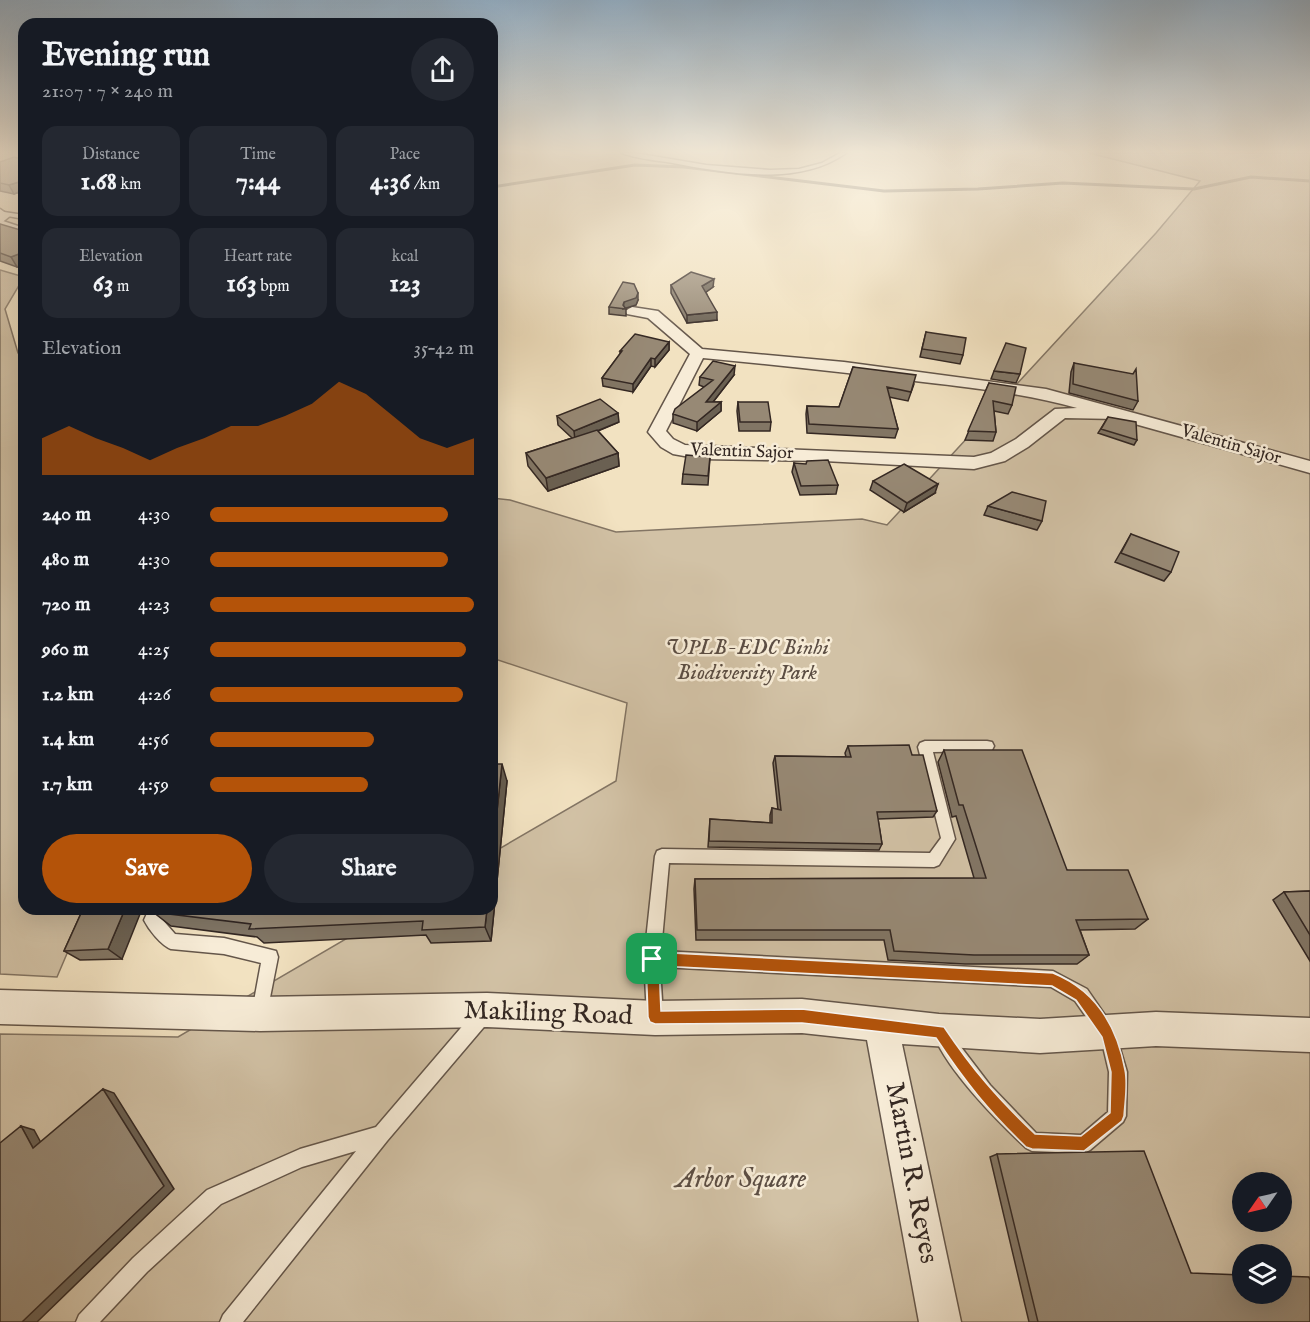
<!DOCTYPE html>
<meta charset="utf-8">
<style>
:root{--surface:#171b24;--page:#242831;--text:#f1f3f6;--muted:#9ea1a6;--accent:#b45309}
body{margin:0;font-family:"IM FELL English",serif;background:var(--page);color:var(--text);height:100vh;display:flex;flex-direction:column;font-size:22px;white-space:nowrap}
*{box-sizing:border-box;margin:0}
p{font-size:20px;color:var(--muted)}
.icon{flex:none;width:33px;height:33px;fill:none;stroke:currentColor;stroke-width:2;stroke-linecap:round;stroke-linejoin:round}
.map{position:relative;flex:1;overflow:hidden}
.side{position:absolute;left:18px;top:18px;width:480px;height:897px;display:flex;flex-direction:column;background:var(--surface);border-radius:18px;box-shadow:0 6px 24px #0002}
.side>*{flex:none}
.needle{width:39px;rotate:236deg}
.fabs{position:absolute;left:1232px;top:1172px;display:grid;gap:12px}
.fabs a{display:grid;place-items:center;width:60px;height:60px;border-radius:50%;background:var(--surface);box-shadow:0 6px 24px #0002;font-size:30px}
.pin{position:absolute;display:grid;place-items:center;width:51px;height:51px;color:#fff;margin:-26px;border-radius:12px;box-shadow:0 3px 9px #0006}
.round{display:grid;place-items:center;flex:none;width:63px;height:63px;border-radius:32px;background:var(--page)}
.head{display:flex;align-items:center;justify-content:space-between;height:102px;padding:0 24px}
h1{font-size:33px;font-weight:700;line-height:45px}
.metrics{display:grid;grid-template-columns:repeat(3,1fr);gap:9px;height:102px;padding:6px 24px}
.metrics div{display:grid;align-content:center;border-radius:15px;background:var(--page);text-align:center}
.metrics b{font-size:26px;font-weight:700}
.metrics small{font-size:16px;font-weight:400}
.metrics p{font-size:16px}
.chart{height:168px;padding:12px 24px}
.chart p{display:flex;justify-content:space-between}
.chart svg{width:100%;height:108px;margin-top:6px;fill:var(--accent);opacity:.7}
.cta{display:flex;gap:12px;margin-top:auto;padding:12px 24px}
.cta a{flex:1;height:69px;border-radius:36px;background:var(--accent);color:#fff;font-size:24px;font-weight:700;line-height:69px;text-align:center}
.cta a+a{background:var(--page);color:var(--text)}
ul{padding:0 24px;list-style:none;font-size:20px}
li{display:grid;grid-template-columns:96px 72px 1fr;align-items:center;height:45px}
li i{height:15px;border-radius:8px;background:var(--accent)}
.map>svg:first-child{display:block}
.green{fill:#d2c2a6;stroke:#837564;stroke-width:1.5;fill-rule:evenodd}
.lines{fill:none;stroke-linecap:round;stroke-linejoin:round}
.stream{stroke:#7f7261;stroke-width:3}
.service-casing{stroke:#64564a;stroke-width:3}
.minor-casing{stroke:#64564a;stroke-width:3}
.service{fill:#f7ecd7;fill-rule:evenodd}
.minor{fill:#f7ecd7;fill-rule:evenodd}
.wall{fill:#827665;stroke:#342823;stroke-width:1.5}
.shaded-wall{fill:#6a6052;stroke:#342823;stroke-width:1.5}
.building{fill:#978975;stroke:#342823;stroke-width:1.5}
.route{fill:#b45309;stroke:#fff;stroke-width:1.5;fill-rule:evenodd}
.labels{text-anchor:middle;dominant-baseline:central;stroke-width:5;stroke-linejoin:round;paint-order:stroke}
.far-street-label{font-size:18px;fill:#342823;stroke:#f7ecd7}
.park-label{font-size:22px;font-style:italic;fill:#5c4e44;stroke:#f7ecd7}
.near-street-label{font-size:27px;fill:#342823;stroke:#f7ecd7}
.near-park-label{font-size:27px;font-style:italic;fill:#5c4e44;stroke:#f7ecd7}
</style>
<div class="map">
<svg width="1310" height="1322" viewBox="0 0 1310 1322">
<rect width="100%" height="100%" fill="#f2e2c1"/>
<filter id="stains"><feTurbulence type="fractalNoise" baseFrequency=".00333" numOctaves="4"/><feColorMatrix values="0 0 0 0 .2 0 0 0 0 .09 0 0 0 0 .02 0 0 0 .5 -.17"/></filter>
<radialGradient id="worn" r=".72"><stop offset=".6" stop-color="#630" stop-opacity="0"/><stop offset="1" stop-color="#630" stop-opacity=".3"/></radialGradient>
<path class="green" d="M1089 153H1310V1322H0V1034L178 1037 397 909H492V853L616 781 627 703 492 658V498L510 500 616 532 862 519 887 525 1156 233 1200 181ZM1242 1182H1281V1221H1242ZM1242 1254H1281V1293H1242Z
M0 270 24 277 5 309 18 353 24 356V780L20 787H24V909H86L57 977 0 974Z"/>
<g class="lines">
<path class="stream" d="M492 187 635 165 684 167 884 191 978 189 1063 183 1194 189 1251 177 1310 181"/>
<defs>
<path id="service" d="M622 153H635L706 165 770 170 799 169 822 163 840 153H846C797 188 722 172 667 162 652 160 635 158 622 153Z
M4 212 24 215V219L2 215Z
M0 220 24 228V232L0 224Z
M925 741H987L992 742 994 746 992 750 987 751 933 752 955 839 939 865 934 867 669 863 661 951 1053 971 1087 989 1114 1028 1127 1072 1126 1116 1123 1122 1090 1150 1084 1153 1032 1151 1026 1148C997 1121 949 1072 934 1036L936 1030 942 1028 948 1030 990 1085 1036 1133 1081 1135 1108 1112 1109 1072 1101 1038 1075 1001 1051 987 660 967 663 1016 661 1022 655 1024 649 1022 647 1016 644 959 655 856 657 851 662 849 930 853 941 838 918 747 920 743Z
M149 909H165L161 918 175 934 224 938 276 951 278 957 266 1018 260 1020 254 1018 252 1012 261 963 224 954 171 949C161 945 149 930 144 920Z
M483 1007 489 1009 491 1015 489 1021 387 1141 243 1322H220L223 1315 356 1151 302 1167 221 1204 147 1272 100 1322H76L79 1315 133 1258 207 1190 300 1149 376 1127 477 1009Z"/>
<path id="minor" d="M0 209 10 216 0 224Z
M632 307 658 311 702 349 844 362 1046 389 1310 461V473L1117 419 1065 418 1028 447 1005 461 974 469 824 461 701 459 673 454 661 447 648 432 690 354 648 318 627 314 625 311ZM703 358C777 365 850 373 923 382 975 388 1027 394 1077 408L1055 409 1016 439 991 453 974 457 685 445 673 439 666 431Z
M0 990 260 997 487 993 655 1001 802 999 939 1014 1040 1019 1156 1012 1310 1018V1052L1156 1046 1040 1053 902 1044 961 1322H919L867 1040 802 1033 655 1035 487 1027 260 1031 0 1024Z"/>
</defs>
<use href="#service" class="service-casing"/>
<use href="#minor" class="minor-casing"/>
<use href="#service" class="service"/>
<use href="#minor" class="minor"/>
</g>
<path class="wall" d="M24 160V191L14 194 0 191V162Z
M0 224 17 267 0 261Z
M671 285 713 287 706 292 717 320 687 323 671 293Z
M638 300 636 305 626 308V316L609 314V307Z
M926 332 963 355 960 364 920 357Z
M669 342V350L655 367 651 366 633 392 603 386 602 378 620 354V351Z
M1074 363 1138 401 1133 410 1069 393 1071 372Z
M853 367 914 384 908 401 889 397 898 429 895 438 807 433 806 414 807 406 839 407Z
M994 371 1020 374 1016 383 991 379Z
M734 375 713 402H721V411L697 431 673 423V414L704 387 699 385 700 377Z
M989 383 1012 405 1008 414 994 411 996 432 993 441 965 440Z
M738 402 771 422 770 431H739L737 411Z
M557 416 619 422 598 431 618 453 619 466 548 491 528 466 526 453 572 438 558 425Z
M1108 417 1137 440 1134 445 1098 433Z
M710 457 708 485 682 484 683 474Z
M794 463 838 485 836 494 800 495 792 472Z
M873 481 935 493 904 512 870 490Z
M988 506 1042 521 1037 530 984 515Z
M1131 534 1171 572 1164 581 1115 562Z
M848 746 912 755 937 811 933 817 878 819 882 844 879 850 708 847 710 819 770 823V815L772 808 778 810 773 763 775 756 846 757 845 753Z
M944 750 1067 870 1148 919 1135 929 1080 930 1089 955 1077 964H965L888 960 884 940H696L694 889 695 879 974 878 956 816 952 817 938 762Z
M507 781 491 941 431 943 426 935 264 943 257 937 171 926 153 912Z
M1310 891V961L1273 900 1284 892Z
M83 909 122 959 80 960 64 951Z
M997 1154 1191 1273 1310 1322H1029L990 1157Z"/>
<path class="shaded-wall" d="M19 182 24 190 14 194 9 185Z
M24 252V264L17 267 11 257Z
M714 279 713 287 702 295V286Z
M638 293V300L636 305 623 309 624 302Z
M717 312V320L687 323V315Z
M669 342V350L655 367V359Z
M651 358V366L633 392V384Z
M735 366 734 375 706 411V402Z
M721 402V411L697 431V422Z
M618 413 619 422 575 440 574 431Z
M618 453 619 466 548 491 546 478Z
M938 484 935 493 904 512 907 503Z
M502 764 507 781 491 941 485 927 487 909H492V858Z
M125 909H142L122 959 108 949Z
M103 1089 114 1093 174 1189 37 1322H22Z
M21 1126 34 1130 46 1152 33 1148Z"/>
<path class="building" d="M14 157 24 160V182H19L9 185 0 183V162Z
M0 224 24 231V252L11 257 0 253Z
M691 272 714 279 702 286 717 312 687 315 671 285Z
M623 282 634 284 638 293 636 298 624 302 623 305 626 309 609 307Z
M926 332 966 338 963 355 922 349Z
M635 334 669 342 655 359 651 358 633 384 602 378 622 351H620Z
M1006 343 1026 348 1020 374 994 371Z
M713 361 735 366 706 402H721L697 422 673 414 675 409 713 380 700 377Z
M1074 363 1133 374 1136 369 1138 401 1073 384Z
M853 367 916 375 911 392 887 387 898 429 809 424 807 406 839 407Z
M989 383 1016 387 1012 405 993 401 996 432 968 431Z
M600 399 618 413 574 431 557 416Z
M738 402H768L771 422H740Z
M1108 417 1136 422 1137 440 1101 429Z
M597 430 618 453 546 478 526 453Z
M686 455 710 457 708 476 683 474Z
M828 460 838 485 801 486 794 463 806 464 807 461Z
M904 464 938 484 907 503 873 481Z
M1012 492 1046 501 1042 521 988 506Z
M1131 534 1179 552 1171 572 1121 553Z
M909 745 912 755H923L937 811 877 812 882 844 709 841 710 819 772 823V808L781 810 775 756 851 757 848 746Z
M944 750H1022L1067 870H1128L1148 919 1076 920 1089 955H974L894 951 890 930H697L695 879 986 878 963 805H959Z
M492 764H502L492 858Z
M1310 891V935L1284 892Z
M83 909H125L108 949 64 951Z
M154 909H487L485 927 422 930 423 921 249 929 251 924 153 912Z
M103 1089 164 1186 22 1322H0V1143L21 1126 33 1148Z
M1144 1151 1191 1273 1242 1275V1293H1281V1276L1309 1277 1310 1280V1322H1038L997 1154Z"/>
<linearGradient id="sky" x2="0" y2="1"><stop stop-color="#92adc3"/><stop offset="0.45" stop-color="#f9f2e3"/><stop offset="1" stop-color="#f9f2e3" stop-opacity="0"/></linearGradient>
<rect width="1310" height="338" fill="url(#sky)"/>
<path class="route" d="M652 952 1053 973C1095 990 1117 1026 1125 1070 1128 1084 1125 1101 1124 1116L1122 1121 1084 1151 1032 1149 1026 1147C988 1110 965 1082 936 1038L802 1023 655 1024 650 1022 648 1017 646 959 647 954ZM659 966 1052 986 1076 1000 1102 1037 1111 1072 1110 1113 1081 1136 1035 1134C997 1098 973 1070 944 1027L802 1009 661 1011Z"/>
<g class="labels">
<g class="far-street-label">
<text transform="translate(1231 445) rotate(16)">Valentin Sajor</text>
<text transform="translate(742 452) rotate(2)">Valentin Sajor</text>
</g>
<g class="park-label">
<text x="747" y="648">UPLB-EDC Binhi<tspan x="747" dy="25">Biodiversity Park</tspan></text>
</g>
<g class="near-street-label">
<text transform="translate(548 1014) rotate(2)">Makiling Road</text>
<text transform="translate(911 1173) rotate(79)">Martin R. Reyes</text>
</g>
<g class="near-park-label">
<text x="741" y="1180">Arbor Square</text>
</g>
</g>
<rect width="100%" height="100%" filter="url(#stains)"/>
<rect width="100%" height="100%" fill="url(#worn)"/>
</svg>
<div class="fabs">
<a><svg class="needle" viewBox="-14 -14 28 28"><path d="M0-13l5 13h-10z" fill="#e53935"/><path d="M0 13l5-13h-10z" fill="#9ea1a6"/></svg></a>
<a><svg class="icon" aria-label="layers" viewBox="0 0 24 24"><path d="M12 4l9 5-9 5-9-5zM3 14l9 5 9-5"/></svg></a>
</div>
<div class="pin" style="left:652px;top:959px;background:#1e9e55"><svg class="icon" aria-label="arrive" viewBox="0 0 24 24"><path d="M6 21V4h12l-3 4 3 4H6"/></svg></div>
<section class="side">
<div class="head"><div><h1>Evening run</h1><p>21:07 · 7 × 240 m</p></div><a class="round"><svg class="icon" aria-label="share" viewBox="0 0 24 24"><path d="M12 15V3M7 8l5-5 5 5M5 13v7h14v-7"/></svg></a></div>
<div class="metrics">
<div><p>Distance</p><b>1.68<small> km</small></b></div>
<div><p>Time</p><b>7:44</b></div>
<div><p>Pace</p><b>4:36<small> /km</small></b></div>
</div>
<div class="metrics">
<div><p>Elevation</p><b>63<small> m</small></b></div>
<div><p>Heart rate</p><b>163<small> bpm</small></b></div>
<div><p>kcal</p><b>123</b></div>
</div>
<div class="chart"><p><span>Elevation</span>35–42 m</p>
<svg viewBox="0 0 160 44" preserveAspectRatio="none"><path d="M0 44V29L10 24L20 29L30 33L40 38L50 33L60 29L70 24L80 24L90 20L100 15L110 6L120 11L130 20L140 29L150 33L160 29V44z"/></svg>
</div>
<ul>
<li><b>240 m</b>4:30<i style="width:90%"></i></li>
<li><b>480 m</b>4:30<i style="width:90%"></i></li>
<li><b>720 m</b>4:23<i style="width:100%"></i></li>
<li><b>960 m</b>4:25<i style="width:97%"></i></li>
<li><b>1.2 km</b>4:26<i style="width:96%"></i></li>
<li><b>1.4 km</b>4:56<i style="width:62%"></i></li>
<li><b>1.7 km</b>4:59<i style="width:60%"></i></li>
</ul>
<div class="cta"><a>Save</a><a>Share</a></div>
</section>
</div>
